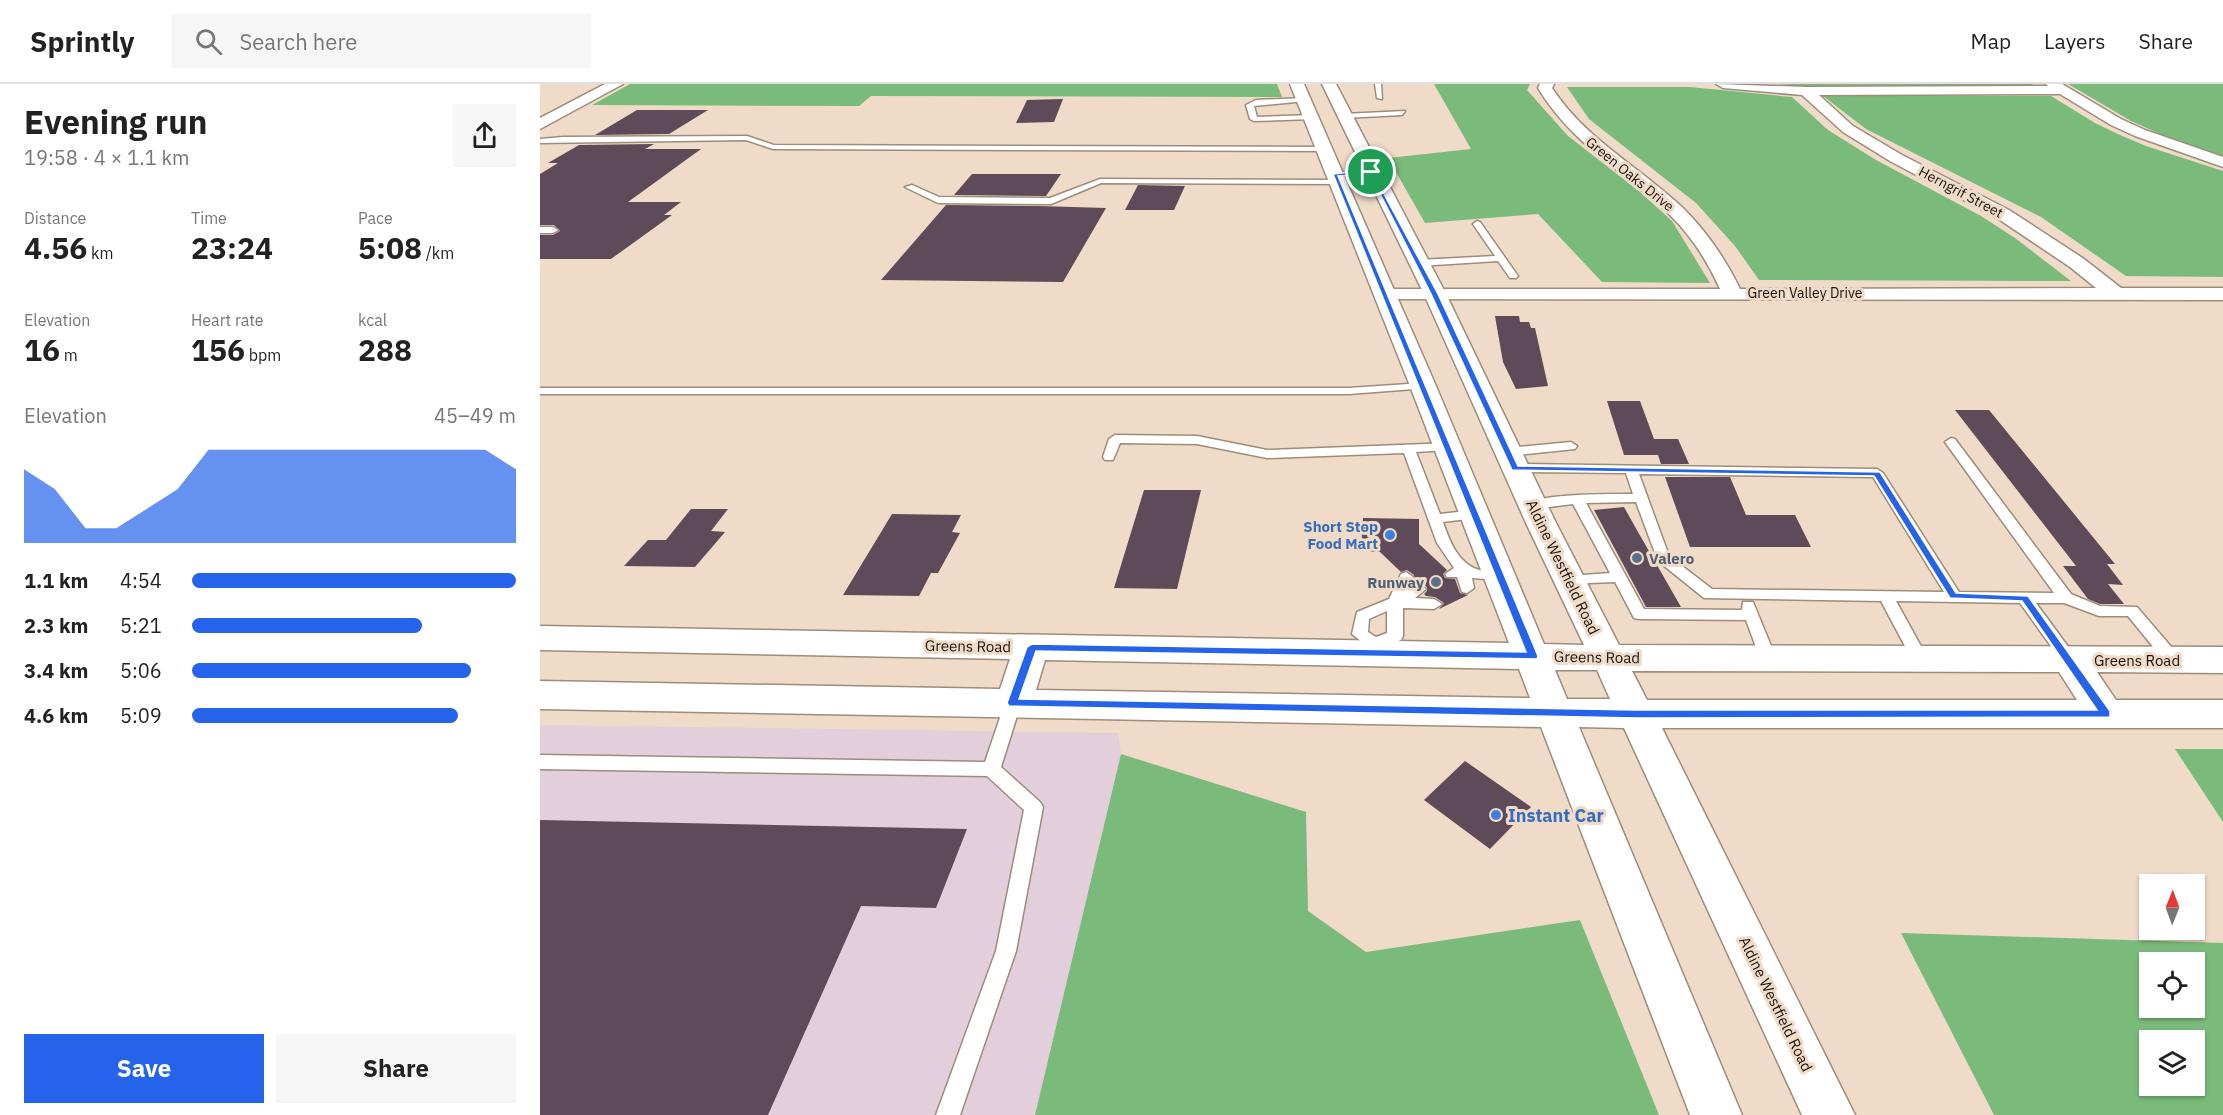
<!DOCTYPE html>
<meta charset="utf-8">
<style>
:root{--surface:#fff;--page:#f6f6f6;--text:#222;--muted:#767676;--line:#e0e0e0;--accent:#2563eb}
body{margin:0;font-family:"IBM Plex Sans",sans-serif;background:var(--page);color:var(--text);height:100vh;display:flex;flex-direction:column;font-size:22px;white-space:nowrap}
*{box-sizing:border-box;margin:0}
p{font-size:20px;color:var(--muted)}
.icon{flex:none;width:33px;height:33px;fill:none;stroke:currentColor;stroke-width:2;stroke-linecap:round;stroke-linejoin:round}
.map{position:relative;flex:1;overflow:hidden}
.details{display:flex;flex-direction:column;background:var(--surface);width:540px}
.details>*{flex:none}
.needle{width:39px;rotate:1deg}
.tools{position:absolute;left:1599px;top:790px;display:grid;gap:12px}
.tools a{display:grid;place-items:center;width:66px;height:66px;border-radius:0px;background:var(--surface);box-shadow:0 2px 4px #0004;font-size:30px}
.pin{position:absolute;display:grid;place-items:center;width:51px;height:51px;color:#fff;margin:-26px;border:3px solid #fff;border-radius:50%;box-shadow:0 2px 6px #0007}
.round{display:grid;place-items:center;flex:none;width:63px;height:63px;border-radius:0px;background:var(--page)}
.head{display:flex;align-items:center;justify-content:space-between;height:102px;padding:0 24px}
h1{font-size:33px;font-weight:800;line-height:45px}
.figures{display:grid;grid-template-columns:repeat(3,1fr);gap:9px;height:102px;padding:6px 24px}
.figures div{display:grid;align-content:center}
.figures b{font-size:30px;font-weight:800}
.figures small{font-size:16px;font-weight:400}
.figures p{font-size:16px}
.chart{height:168px;padding:12px 24px}
.chart p{display:flex;justify-content:space-between}
.chart svg{width:100%;height:108px;margin-top:6px;fill:var(--accent);opacity:.7}
.action{display:flex;gap:12px;margin-top:auto;padding:12px 24px}
.action a{flex:1;height:69px;border-radius:0px;background:var(--accent);color:#fff;font-size:24px;font-weight:800;line-height:69px;text-align:center}
.action a+a{background:var(--page);color:var(--text)}
ul{padding:0 24px;list-style:none;font-size:20px}
li{display:grid;grid-template-columns:96px 72px 1fr;align-items:center;height:45px}
li i{height:15px;border-radius:8px;background:var(--accent)}
header{display:flex;align-items:center;gap:36px;box-sizing:border-box;height:84px;padding:0 30px;background:var(--surface);border-bottom:2px solid var(--line)}
header strong{font-size:28px}
nav{display:flex;gap:33px;margin-inline-start:auto;font-size:21px}
.search{width:420px;height:54px;background:var(--page);display:flex;align-items:center;gap:15px;box-sizing:border-box;padding:0 21px;border-radius:0px;color:var(--muted);font-size:22px}
main{display:flex;flex:1;min-height:0}
.map>svg:first-child{display:block}
.industrial{fill:#e3cedc}
.forest{fill:#7abb7b;fill-rule:evenodd}
.building{fill:#5e4a59}
.lines{fill:none;stroke-linecap:round;stroke-linejoin:round}
.lane-casing{stroke:#9e8c7a;stroke-width:3}
.street-casing{stroke:#9e8c7a;stroke-width:3}
.secondary-casing{stroke:#9e8c7a;stroke-width:3}
.lane{fill:#fff;fill-rule:evenodd}
.street{fill:#fff;fill-rule:evenodd}
.secondary{fill:#fff;fill-rule:evenodd}
.route{fill:#2563eb;stroke:#fff;stroke-width:1.5;fill-rule:evenodd}
.shop-dot{fill:#3f7fe0;stroke:#efdbc7;stroke-width:2}
.service-dot{fill:#5c6f8a;stroke:#efdbc7;stroke-width:2}
.labels{text-anchor:middle;dominant-baseline:central;stroke-width:6;stroke-linejoin:round;paint-order:stroke}
.far-street-label{font-size:14px;fill:#19130c;stroke:#efdbc7}
.shop-label{font-size:15px;font-weight:bold;fill:#366cbe;stroke:#efdbc7;text-anchor:end}
.service-label{font-size:15px;font-weight:bold;fill:#4e5e75;stroke:#efdbc7;text-anchor:start}
.street-label{font-size:15px;fill:#19130c;stroke:#efdbc7}
.near-shop-label{font-size:18px;font-weight:bold;fill:#366cbe;stroke:#efdbc7;text-anchor:start}
</style>
<header>
<strong>Sprintly</strong>
<div class="search"><svg class="icon" aria-label="search" viewBox="0 0 24 24"><circle cx="10" cy="10" r="6"/><path d="M15 15l6 6"/></svg>Search here</div>
<nav><a>Map</a><a>Layers</a><a>Share</a></nav>
</header>
<main>
<section class="details">
<div class="head"><div><h1>Evening run</h1><p>19:58 · 4 × 1.1 km</p></div><a class="round"><svg class="icon" aria-label="share" viewBox="0 0 24 24"><path d="M12 15V3M7 8l5-5 5 5M5 13v7h14v-7"/></svg></a></div>
<div class="figures">
<div><p>Distance</p><b>4.56<small> km</small></b></div>
<div><p>Time</p><b>23:24</b></div>
<div><p>Pace</p><b>5:08<small> /km</small></b></div>
</div>
<div class="figures">
<div><p>Elevation</p><b>16<small> m</small></b></div>
<div><p>Heart rate</p><b>156<small> bpm</small></b></div>
<div><p>kcal</p><b>288</b></div>
</div>
<div class="chart"><p><span>Elevation</span>45–49 m</p>
<svg viewBox="0 0 160 44" preserveAspectRatio="none"><path d="M0 44V14L10 22L20 38L30 38L40 30L50 22L60 6L70 6L80 6L90 6L100 6L110 6L120 6L130 6L140 6L150 6L160 14V44z"/></svg>
</div>
<ul>
<li><b>1.1 km</b>4:54<i style="width:100%"></i></li>
<li><b>2.3 km</b>5:21<i style="width:71%"></i></li>
<li><b>3.4 km</b>5:06<i style="width:86%"></i></li>
<li><b>4.6 km</b>5:09<i style="width:82%"></i></li>
</ul>
<div class="action"><a>Save</a><a>Share</a></div>
</section>
<div class="map">
<svg width="1683" height="1031" viewBox="0 0 1683 1031">
<rect width="100%" height="100%" fill="#efdbc7"/>
<path class="industrial" d="M0 641 578 649 581 670 495 1031H0Z"/>
<path class="forest" d="M90 0H737L742 13 331 12 319 22 52 21Z
M894 0H990L987 6 1028 52 1099 107 1132 137 1170 199 1062 198 998 130 885 139 848 74 931 65Z
M1237 0H1492L1494 1 1263 2Z
M1528 0H1683V72L1636 57 1591 37Z
M1027 3H1150L1252 13 1288 46 1336 76 1441 132 1475 154 1531 197 1219 196 1195 162 1156 119 1049 35Z
M1283 12H1511L1555 39 1580 51 1606 62 1683 87V193L1586 192 1501 133 1326 45Z
M1635 665H1683V738Z
M581 670 766 728 768 827 826 868 1040 836 1119 1031H495Z
M1361 849 1683 859V1031H1454ZM1610 879H1654V924H1610ZM1610 957H1654V1002H1610Z"/>
<path class="building" d="M523 15 514 38 476 39 487 16Z
M97 26H168L129 50 55 51Z
M114 60 105 65H161L88 118H141L124 131H132L71 175H0V151H13L20 147 14 141H0V90L18 79H8L39 61Z
M432 90H521L506 112 414 111Z
M598 101 645 102 634 126H585Z
M406 121 499 122 566 124 523 198 341 196Z
M955 232H979L980 238H989L991 244H995L1008 302 976 305 963 278Z
M1067 317H1100L1114 355H1138L1149 380H1121L1118 371H1084Z
M1415 326H1449L1575 480H1567L1583 501 1568 500 1584 520H1560L1548 515 1523 482H1536Z
M1125 393H1190L1206 431H1255L1271 463H1150Z
M604 406H661L637 505 574 504Z
M1084 423 1098 448 1141 523H1106L1054 426Z
M151 425H188L171 447 185 448 155 483 84 482 108 456H126Z
M352 430 421 431 412 448 420 449 398 489H391L379 512 303 511Z
M823 434 879 435V460L907 486 903 490 905 494 915 495 920 509 928 511 899 525 904 519 895 513 886 512 884 510 887 507V503L880 498 873 500 874 491 867 486 861 488 840 468 821 467Z
M925 677 991 723 950 765 884 716Z
M0 736 427 745 396 824 321 822 228 1031H0Z"/>
<g class="lines">
<defs>
<path id="lane" d="M835 0H841L842 15 837 14Z
M764 14 766 17 714 22 717 33 771 31 774 35 714 37 710 35 706 21 716 16Z
M865 27 862 31 804 34 800 32 804 30Z
M207 52 234 61 784 63 788 65 784 67 233 65 206 56 0 59V55L23 53Z
M560 95 798 96 802 98 798 100 561 99 511 120 398 119 365 103 372 101 399 113 510 114Z
M937 137 940 138 978 192 976 194H970L958 177 879 182 874 179 879 176 955 172 933 140Z
M0 143H13L18 146 13 149H0Z
M883 299 887 300V304L809 310H0V304H809Z
M575 351 657 352 727 366 912 359 914 362 908 366 876 368 900 430 935 426 942 430 935 434 903 438C910 459 920 484 945 487 954 487 961 484 967 491L960 496 932 494 934 504 927 509 922 508 917 493H907L905 490 914 484 897 459 864 369 727 374 657 360 580 359 573 376H565L563 373 569 355Z
M1411 354 1415 355 1531 510 1560 522 1597 523 1639 572 1641 576 1639 580H1627L1588 532H1559L1524 519H1496L1537 575 1535 579H1523L1480 519 1356 517 1388 575 1386 579H1374L1341 517 1164 514 1118 477 1096 418 1046 419 1104 525 1202 526 1203 518H1213L1236 574 1234 578H1222L1220 574 1206 536 1099 535 1094 534 1075 498 1025 500 1023 497 1030 492 1070 489 1033 420 993 425 986 421C998 409 1073 410 1093 410L1086 389 975 388 969 384 975 380 1337 385 1343 389 1419 508 1514 509 1405 358ZM1099 390 1333 393 1404 508 1172 505 1129 472Z
M1031 358 1037 362 1035 365 968 372 962 368 968 364Z
M866 488 873 493 868 504 879 500 886 505 875 514 894 515 902 520 894 525 863 524V552L861 556 843 562 841 572H829L827 562 812 550 817 528 849 515 861 490ZM847 527V549L836 553 828 548 829 535Z
M473 613 479 615 481 619 461 683 500 718 503 723 476 867 420 1031H396L456 867 484 726 447 692 0 685V671L445 678 465 619 467 615Z"/>
<path id="street" d="M1000 0H1014L1012 4C1046 56 1100 83 1144 125 1167 148 1186 176 1200 205L1556 204 1530 183 1457 134 1350 77 1303 48 1262 11 1183 4 1176 0 1266 3 1508 2 1506 0H1522L1581 35 1605 46 1683 73V83L1595 52 1571 41 1520 10 1279 11 1313 42 1362 71 1469 126 1544 175 1581 204H1683V216L839 215 836 211 839 207 846 205H1180C1168 178 1152 153 1131 132 1084 86 1034 63 998 4Z"/>
<path id="secondary" d="M65 0H83L0 45V34Z
M750 0H764L896 302 1004 560 1044 561 986 439 884 210 782 0H796L906 210 1016 439 1079 561 1683 563V589L1557 588 1576 616H1683V644H1122L1315 1031H1262L1084 644 1039 643 1202 1031H1150L1001 643 0 625V597L460 605 470 575 0 566V542L969 559 870 302ZM505 576 979 585 990 614 496 606ZM1015 586H1057L1070 615H1027ZM1092 587 1519 588 1537 616H1107Z"/>
</defs>
<use href="#lane" class="lane-casing"/>
<use href="#street" class="street-casing"/>
<use href="#secondary" class="secondary-casing"/>
<use href="#lane" class="lane"/>
<use href="#street" class="street"/>
<use href="#secondary" class="secondary"/>
</g>
<path class="route" d="M831 86 898 210 978 382 1340 388 1416 509 1488 512 1570 627V633L1096 634 469 622 467 619 487 563 492 560 986 568 793 90ZM830 90 891 210 972 386 1334 392 1410 514 1482 517 1557 626H1096L479 615 496 567 997 575 998 572 798 92Z"/>
<g class="shop-dot">
<circle cx="850" cy="451" r="6"/>
<circle cx="956" cy="731" r="6"/>
</g>
<g class="service-dot">
<circle cx="1097" cy="474" r="6"/>
<circle cx="896" cy="498" r="6"/>
</g>
<g class="labels">
<g class="far-street-label">
<text transform="translate(1090 90) rotate(39)">Green Oaks Drive</text>
<text transform="translate(1421 108) rotate(28)">Herngrif Street</text>
<text x="1265" y="209">Green Valley Drive</text>
</g>
<g class="shop-label">
<text x="838" y="442">Short Stop<tspan x="838" dy="17">Food Mart</tspan></text>
</g>
<g class="service-label">
<text x="1109" y="474">Valero</text>
<text x="884" y="498" text-anchor="end">Runway</text>
</g>
<g class="street-label">
<text transform="translate(1023 483) rotate(64)">Aldine Westfield Road</text>
<text transform="translate(428 562) rotate(1)">Greens Road</text>
<text transform="translate(1057 573) rotate(1)">Greens Road</text>
<text x="1597" y="576">Greens Road</text>
<text transform="translate(1236 920) rotate(64)">Aldine Westfield Road</text>
</g>
<g class="near-shop-label">
<text x="968" y="731">Instant Car</text>
</g>
</g>
</svg>
<div class="tools">
<a><svg class="needle" viewBox="-14 -14 28 28"><path d="M0-13l5 13h-10z" fill="#e53935"/><path d="M0 13l5-13h-10z" fill="#767676"/></svg></a>
<a><svg class="icon" aria-label="locate" viewBox="0 0 24 24"><circle cx="12" cy="12" r="6"/><path d="M12 2v4M12 18v4M2 12h4M18 12h4"/></svg></a>
<a><svg class="icon" aria-label="layers" viewBox="0 0 24 24"><path d="M12 4l9 5-9 5-9-5zM3 14l9 5 9-5"/></svg></a>
</div>
<div class="pin" style="left:831px;top:88px;background:#1e9e55"><svg class="icon" aria-label="arrive" viewBox="0 0 24 24"><path d="M6 21V4h12l-3 4 3 4H6"/></svg></div>
</div>
</main>
